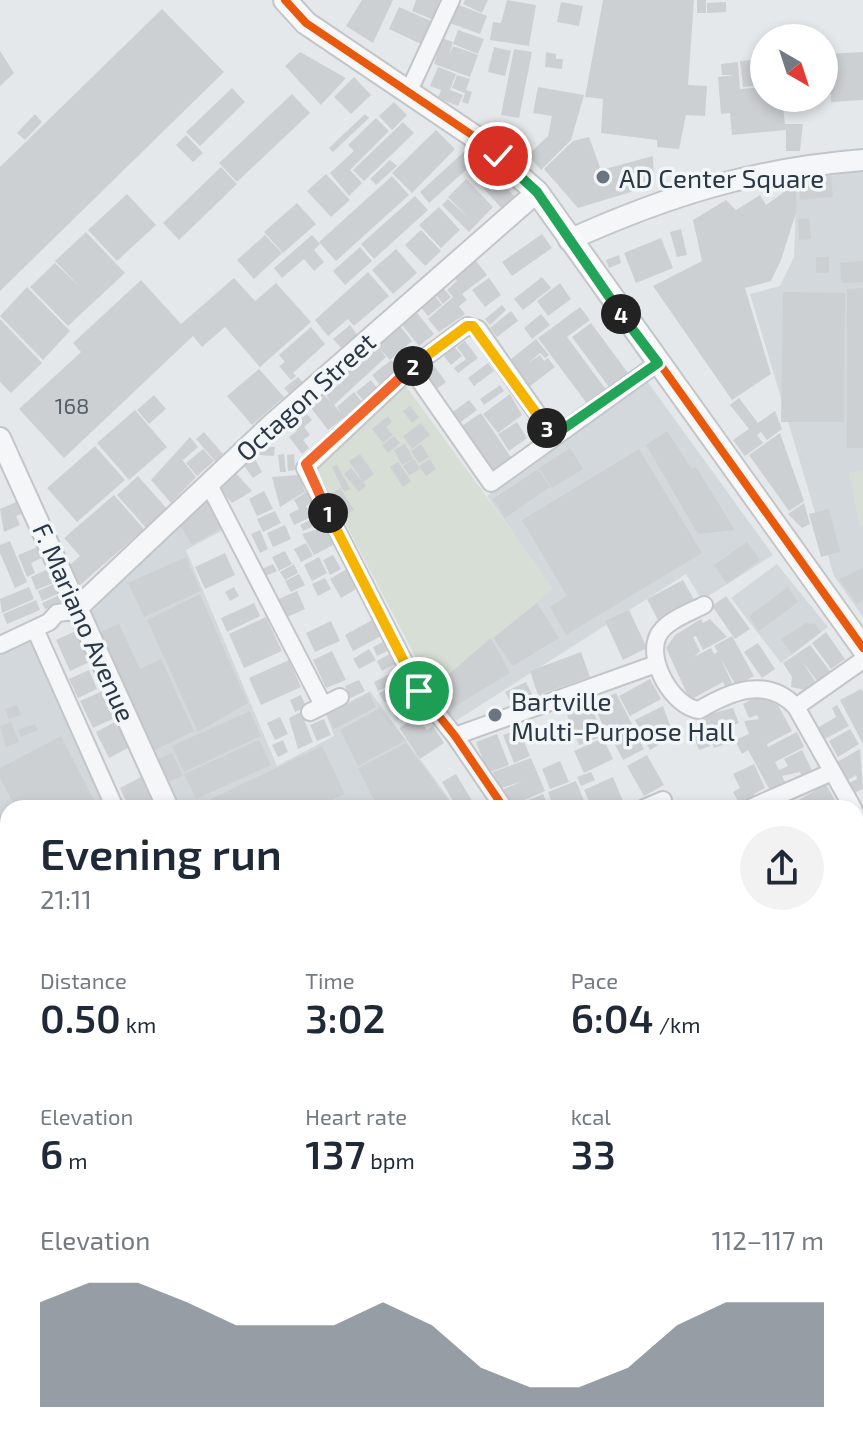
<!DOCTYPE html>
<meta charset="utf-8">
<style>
:root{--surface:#fff;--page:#f2f2f3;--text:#1f2937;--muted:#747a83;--accent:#6b757f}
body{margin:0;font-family:"Exo 2",sans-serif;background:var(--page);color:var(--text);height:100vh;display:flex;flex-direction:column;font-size:30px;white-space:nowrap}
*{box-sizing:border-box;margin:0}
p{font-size:26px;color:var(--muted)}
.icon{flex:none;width:44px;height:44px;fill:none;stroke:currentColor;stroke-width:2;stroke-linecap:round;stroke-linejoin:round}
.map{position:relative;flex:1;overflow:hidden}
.panel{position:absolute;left:0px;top:800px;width:864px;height:648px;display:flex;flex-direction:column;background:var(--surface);border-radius:24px 24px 0 0;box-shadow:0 4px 12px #0003}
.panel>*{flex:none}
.needle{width:52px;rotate:141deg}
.controls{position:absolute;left:750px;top:24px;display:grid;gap:16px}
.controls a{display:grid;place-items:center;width:88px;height:88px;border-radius:50%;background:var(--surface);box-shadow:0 4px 12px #0003;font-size:40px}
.pin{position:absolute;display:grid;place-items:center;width:68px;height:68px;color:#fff;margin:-34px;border:4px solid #fff;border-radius:50%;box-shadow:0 2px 8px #0007}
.km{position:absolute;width:40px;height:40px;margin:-20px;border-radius:50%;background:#222;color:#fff;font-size:22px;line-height:40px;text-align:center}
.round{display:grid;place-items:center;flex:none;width:84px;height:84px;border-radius:42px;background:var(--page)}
.overview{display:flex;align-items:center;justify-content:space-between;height:136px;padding:0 40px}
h1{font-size:44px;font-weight:600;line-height:60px}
.metrics{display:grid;grid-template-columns:repeat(3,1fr);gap:12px;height:136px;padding:8px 40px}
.metrics div{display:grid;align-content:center}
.metrics b{font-size:40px;font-weight:600}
.metrics small{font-size:22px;font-weight:400}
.metrics p{font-size:22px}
.chart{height:224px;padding:16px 40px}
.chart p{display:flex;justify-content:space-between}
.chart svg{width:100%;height:144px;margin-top:8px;fill:var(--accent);opacity:.7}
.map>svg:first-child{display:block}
.built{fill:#d3d8dd}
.green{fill:#d7ded5}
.building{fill:#cdd0d3}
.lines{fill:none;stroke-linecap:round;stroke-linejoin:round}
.minor-casing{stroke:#c3c6c8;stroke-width:20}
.tertiary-casing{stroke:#c3c6c8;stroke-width:24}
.secondary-casing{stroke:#c3c6c8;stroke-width:26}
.minor{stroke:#f4f6f7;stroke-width:16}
.tertiary{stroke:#f4f6f7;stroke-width:20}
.secondary{stroke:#f8f8f8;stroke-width:22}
.cycleway-casing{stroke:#f3f6f9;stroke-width:13}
.cycleway{stroke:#e8590c;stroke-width:8}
.split-1-casing{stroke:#fff;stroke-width:16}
.split-2-casing{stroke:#fff;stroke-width:16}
.split-3-casing{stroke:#fff;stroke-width:16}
.split-4-casing{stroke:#fff;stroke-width:16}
.split-5-casing{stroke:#fff;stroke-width:16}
.split-1{stroke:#f5b400;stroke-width:10}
.split-2{stroke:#f0652b;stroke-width:10}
.split-3{stroke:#f5b400;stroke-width:10}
.split-4{stroke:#22a559;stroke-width:10}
.split-5{stroke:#22a559;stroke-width:10}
.poi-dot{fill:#6b757f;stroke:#f3f6f9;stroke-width:3}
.labels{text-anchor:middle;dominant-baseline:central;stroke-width:7;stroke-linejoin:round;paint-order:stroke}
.number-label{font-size:22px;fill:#545e69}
.poi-label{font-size:26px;fill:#2a3745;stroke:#f3f6f9;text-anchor:start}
.street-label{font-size:26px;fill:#2a3745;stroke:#f3f6f9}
</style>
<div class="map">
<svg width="863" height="1448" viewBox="0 0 863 1448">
<rect width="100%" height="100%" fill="#e5e8ea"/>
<path class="built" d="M863 167V617L834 576 750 294 780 286 794 257 797 173Z
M647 381 773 555 702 600 686 574 454 722 436 696 552 588 487 496Z
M205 492 225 529 186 550 277 766 334 736 326 714 370 691 456 808H176L84 616Z
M777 564 828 627 781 663 731 598Z
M45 634 123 808H8V1288L0 1271V655Z
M863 1317V1448H851L847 1440H856V1321Z"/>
<path class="green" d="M405 385 553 588 436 696 317 469Z
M863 470V526L860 527 849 473Z"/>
<path class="building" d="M362 0H393L373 43 346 26Z
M416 0H442L434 20 412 11Z
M465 0H488L482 13 463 4Z
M507 0 536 5 529 46 490 40 493 22 501 23Z
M603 0H694L688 85 707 86 705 116 686 115 679 149 657 147V140L601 133 603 99 585 97Z
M697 0H706V13H697Z
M561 2 583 6 579 26 557 22Z
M726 2V12L707 13V3Z
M454 3 487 16 480 34 447 22Z
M399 7 431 21 421 44 389 29Z
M162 9 224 72 0 291V167Z
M458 30 484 39 478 54 453 44Z
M442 38 453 42 449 55 453 46 478 55 470 77 434 64Z
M494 47 511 51 505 76 488 72Z
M514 49 532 52 519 118 501 115Z
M0 51 14 73 0 86Z
M300 52 346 78 321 105 285 66Z
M546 52 556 54V59H563L562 69 545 67Z
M863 52V100L831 102V94L824 95V54Z
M764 59V85L743 87 740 61Z
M738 62 740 89 764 87V98H782L785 124H803L800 151H786V130L732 135 730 113 721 114 718 77 735 75H722L721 64Z
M438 67 456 74 450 90 463 95 458 106 438 98 441 90 430 86Z
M457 75 470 79 466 90 472 92 468 104 462 102 465 93 452 88Z
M354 77 371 95 351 114 334 97Z
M538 87 584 95 571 140 541 170 528 155 548 136 552 116 533 113Z
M232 88 245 102 200 146 186 132Z
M292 94 310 113 237 182 219 163Z
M394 102 407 115 392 130 379 116Z
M35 114 42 122 25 140 17 133Z
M365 114 369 118 333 152 329 148Z
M376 118 389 131 350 170 362 183 349 196 330 173 354 151 348 145Z
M403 122 414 133 364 181 353 170Z
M436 130 455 149 412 193 392 173Z
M186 135 203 153 193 162 176 145Z
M589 137 601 170 653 156 654 185 578 208 544 169 573 141Z
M466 150 476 161 429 203 420 192Z
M390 160 397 166 376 185 370 179Z
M221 167 237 184 179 240 163 223Z
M489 169 515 197 502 209 477 181Z
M326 174 350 200 331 217 307 191Z
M797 174 796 213 781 260 771 281 745 288 771 374 732 400 653 286 702 261 693 220 726 200 736 210 760 195 766 205 791 187Z
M392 176 409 195 336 261 319 242Z
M831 176 833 197 800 200 799 179Z
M466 179 493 207 469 232 442 205 448 199 470 219 448 197Z
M127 194 156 225 117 261 88 230Z
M415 196 428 210 374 259 361 244Z
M297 203 316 224 283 253 264 232Z
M439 207 460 230 441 248 419 225Z
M809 218 811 239 799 240 798 219Z
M681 229 687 255 677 257 670 232Z
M421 230 441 251 425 266 405 245Z
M86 232 125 273 68 326 30 287 55 263 80 287 55 261Z
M542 234 552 248 512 276 502 262Z
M265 235 282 253 254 279 237 260Z
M312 235 320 244 314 250 324 262 314 271 304 259 282 278 274 268Z
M661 238 673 268 636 283 624 253Z
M360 247 372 261 345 285 333 271Z
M396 249 417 273 393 294 372 270Z
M619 255 621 263 609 268 606 260Z
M473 257 487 275 462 294 467 300 459 306 465 314 439 332 428 319 453 297 447 290 457 281 452 274Z
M816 257H829V273H816Z
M863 261V282L842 283 840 263Z
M368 272 389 296 354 326 348 319 328 336 315 320Z
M542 277 551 288 523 310 514 299Z
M234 278 255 301 276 283 311 322 260 367 225 327 202 347 193 336 64 458 19 409 81 352 73 343 141 280 181 324Z
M489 278 501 295 485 307 472 290Z
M560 283 571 299 548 316 537 301Z
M27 287 70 331 43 360 0 316Z
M443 288 451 297 443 304 435 294Z
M863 288V448H847V289Z
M783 292 845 293 844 422H781Z
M434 295 442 305 428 316 420 306Z
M502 305 506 310 490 325 485 319Z
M580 307 590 320 567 337 607 391 588 405 538 338Z
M414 309 434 334 419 346 399 321Z
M511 311 518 321 497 337 490 328Z
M541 314 550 325 532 339 524 328Z
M0 319 42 363 11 393 0 382Z
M591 323 628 373 609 387 572 337Z
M398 324 412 341 390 360 378 347 386 357 334 405 342 414 337 407 354 392 363 403 328 430 308 404 322 393 331 402 326 395 343 381 339 376Z
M350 325 359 337 343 350 333 339Z
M311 327 325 344 293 373 296 376 291 380 279 366 285 362 279 355Z
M536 339 549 355 545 358 540 353 528 363 540 355 544 361 548 358 555 367 525 390 506 363Z
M465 341 478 358 458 373 454 368 466 359 457 347Z
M454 346 462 356 451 365 443 355Z
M391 360 399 369 380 385 372 375Z
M432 363 446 382 435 390 421 371Z
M488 363 494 371 474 386 468 378Z
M259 369 284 397 252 425 227 396Z
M298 377 304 383 290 395 284 388Z
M371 380 377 388 363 400 356 392Z
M500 385 504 391 484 405 480 399Z
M510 394 522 415 498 433 483 414Z
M154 395 166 409 149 424 137 410Z
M739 398 758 423 775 411 782 429 767 440 761 432 757 435 763 443 745 456 733 440 749 429 730 405Z
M469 400 477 410 454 427 446 417Z
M410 406 419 417 412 423 403 411Z
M135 410 167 447 129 480 97 443Z
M306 413 312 420 304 427 310 435 303 440 309 448 302 454 289 437 297 431 289 422Z
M481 413 496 435 493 437 496 435 512 459 489 475 457 429Z
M388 416 392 422 386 427 393 435 383 443 372 429Z
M517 422 527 438 509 451 498 434Z
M421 423 430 435 412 449 403 436Z
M667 431 692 469 696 467 735 530 698 534 646 445Z
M204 432 223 454 215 461 196 439Z
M780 433 804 501 789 511 749 455Z
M394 436 400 443 388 453 382 445Z
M190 437 198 447 183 460 180 457 196 477 171 503 151 480Z
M405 444 413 459 402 465 394 450Z
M421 444 429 457 419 463 411 451Z
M95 446 125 480 77 522 47 488Z
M260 446 275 447 274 456 259 455Z
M570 448 583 469 552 488 539 468Z
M203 449 214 461 197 476 186 463Z
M639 449 702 553 566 635 550 607 567 596 522 520Z
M284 454 286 472H280L278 455Z
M294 454 295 470 288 471 287 455Z
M360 454 374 474 363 482 349 461Z
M253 455 262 472 253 478 242 463Z
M414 459 420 469 409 475 403 466Z
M430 459 436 469 426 476 419 466Z
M398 462 411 481 403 487 390 467Z
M337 465 350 489 344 492 332 467Z
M351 468 366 486 359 492 344 474Z
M538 469 550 487 505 518 493 499Z
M234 471 252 491 232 503 217 486Z
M299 475 305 492 280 507 272 477Z
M138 476 167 509 146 528 117 495Z
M340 488 354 510 346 515 331 494Z
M264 491 273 509 257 516 249 499Z
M306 492 312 502 306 506 311 517 294 525 289 514 299 509 294 500Z
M114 495 144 529 79 586 64 570 80 556 64 538Z
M23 499 28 511 16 516 20 525 4 532 0 509Z
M207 499 223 527 192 545 176 518Z
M804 503 810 524 802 528 788 514Z
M829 509 840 552 821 557 809 514Z
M275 511 281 523 263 532 257 519Z
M317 517 320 523 303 531 300 525Z
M285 525 291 539 273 547 267 533Z
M328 526 337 543 314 555 302 534Z
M260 530 268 549 260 553 251 534Z
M10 541 27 582 15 588 0 553V545Z
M747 542 760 560 727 584 714 565Z
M306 543 313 556 301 562 294 549Z
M40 546 44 557 31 563 35 573 27 577 18 555Z
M285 551 292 564 279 571 272 557Z
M225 553 235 575 205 589 195 567Z
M333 555 341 569 330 575 323 560Z
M186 557 201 591 144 617 128 583Z
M319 557 327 573 312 581 304 565Z
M273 564 277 571 264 577 260 570Z
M294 564 298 573 285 580 280 572Z
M50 568 56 582 36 590 31 577Z
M863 568V599L857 604 839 579Z
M347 569 358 588 341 598 330 579Z
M299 574 305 585 291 592 285 581Z
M325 578 331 589 318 596 312 584Z
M683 580 697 605 659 622 647 599Z
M56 583 60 593 42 601 38 591Z
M29 587 34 599 2 613 0 599Z
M234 587 239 596 230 601 225 592Z
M788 587 798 602 759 631 749 616Z
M297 591 305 609 287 617 279 599Z
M62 594 65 601 45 609 42 603Z
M200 594 248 703 198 732 147 620Z
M726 596 750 629 735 639 712 606Z
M36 600 40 610 7 624 3 614Z
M254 603 260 616 227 632 221 618Z
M537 603 559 638 513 666 493 638Z
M629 610 647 648 623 660 605 621Z
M266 617 282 651 244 668 229 634Z
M374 619 383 635 353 651 345 635Z
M701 619 703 623 710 619 727 637 703 650 696 636 693 637 700 651 694 657 711 648 714 654 718 652 714 646 732 636 754 676 736 686 720 657 733 685 726 688 723 682 690 700 666 648 675 635Z
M331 621 340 641 315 652 306 633Z
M806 623 815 624 821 632 792 654 781 639Z
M119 624 140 669 161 659 194 731 153 751 98 633Z
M78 630 92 661 70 671 56 640Z
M826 632 845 659 831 669 812 643Z
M491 638 510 673 452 708 436 685Z
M387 640 392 649 377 656 373 647Z
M758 643 775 669 762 678 744 652Z
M810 645 830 671 817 681 802 661 816 683 806 690 791 687 792 677 783 663Z
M369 649 376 660 359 669 353 659Z
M332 651 346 680 326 688 313 660Z
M393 652 398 662 382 671 377 661Z
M581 652 590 677 538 695 530 671Z
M289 660 301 687 261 705 249 678Z
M89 670 97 689 78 698 69 679Z
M398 670 402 679 378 691 374 682Z
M650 679 661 699 630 716 619 696Z
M359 680 365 691 351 698 345 686Z
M403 681 407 690 384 702 379 693Z
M526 682 533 696 513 707 505 692Z
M861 689 863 692V744L840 700Z
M105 690 117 717 93 728 80 701Z
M369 693 376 707 334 729 327 715Z
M616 693 632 724 608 736 593 704Z
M301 695 306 707 295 712 290 700Z
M406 695 414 711 397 720 389 704Z
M759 695 778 705 792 731 767 744 768 747 797 732 804 747 775 762 779 770 788 766 784 759 802 750 813 772 802 777 800 772 782 776 787 786 772 794 748 750 742 754 735 740 749 734 744 721 759 719 757 715 749 718 743 704Z
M590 703 603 736 579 745 566 712Z
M17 705 21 715 9 719 5 709Z
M837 705 849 726 823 740 817 728 836 717 832 708Z
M663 706 674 736 650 750 635 720Z
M380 708 406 740 358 766 340 730Z
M733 708 739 723 729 727 734 741 714 748 702 716Z
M250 711 261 736 184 772 172 746Z
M301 712 313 742 298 749 289 718Z
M417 716 427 730 433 726 444 743 420 759 399 728Z
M280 717 288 734 275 740 267 723Z
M324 719 331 735 317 741 310 725Z
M117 721 130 747 109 758 96 732Z
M11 722 19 742 6 747 0 726Z
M35 724 38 730 21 737 18 730Z
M632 726 644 749 623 760 611 737Z
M702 726 710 746 699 750 691 730Z
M519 729 530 756 514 763 503 735Z
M850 729 859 744 838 757 829 741Z
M497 734 509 765 488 773 476 742Z
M61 736 94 800 79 808H16L0 778V768Z
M603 738 613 759 584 773 574 751Z
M259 740 271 765 196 799 184 774Z
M283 740 288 752 278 757 272 745Z
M406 743 454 808H378L358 768Z
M322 746 345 794 314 808H192Z
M860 749 863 789 852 794 847 784 857 779 856 775 846 781 835 763Z
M172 753 183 776 165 783 158 759Z
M647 755 664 785 644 796 627 766Z
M531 758 545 791 507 808 499 791 523 781 499 789 493 772Z
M560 761 569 782 550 789 542 769Z
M754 764 765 788 754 794 756 799 749 802 744 798 747 804 741 807 733 792 740 788 733 774Z
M591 772 595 780 581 786 577 777Z
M456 774 474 804 467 808H457L442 782Z
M141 777 153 803 144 808H129L120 788Z
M613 777 625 806 592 808 584 790Z
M576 781 587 808H554L548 792Z
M826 784 839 808H779L797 801Z
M543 794 548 806 519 808 517 805Z
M0 812 8 833V845L0 848Z
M8 847V880L0 883V850Z
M8 884V933L0 936V887Z
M8 937V986L0 988V939Z
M8 988V1038L0 1018V990Z
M863 1001V1038L856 1043V1005Z
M863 1040V1063L860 1065 856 1045Z
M4 1111 8 1147 0 1150V1113Z
M863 1115V1141L861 1142 856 1134V1119Z
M0 1158 8 1176V1237L0 1241Z
M859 1195 863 1221 856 1225V1197Z
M863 1230V1255H856V1234Z
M8 1242V1286L0 1268V1245Z
M859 1273 863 1280V1310L856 1298Z
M856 1345 863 1357V1423L856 1427Z
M8 1391V1423L0 1411V1396Z
M44 1440H63L68 1448H44L40 1442Z
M64 1440H93L96 1445 70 1448Z
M113 1440H122L127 1448H101Z
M143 1440H150L155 1448H131Z
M152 1440H177L182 1448H157Z
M240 1440H265L270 1448H245Z
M300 1440H311L317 1448H299L296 1443Z
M418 1440H441L444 1448H416L413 1442Z
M461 1440H489L479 1445 480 1448 495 1440H505L509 1448H465Z
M527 1440H554L559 1448H530Z
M556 1440H596L601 1448H561Z
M622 1440H647L651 1448H627Z
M649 1440H671L657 1448Z
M720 1440H755L760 1448H706Z
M757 1440H782L768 1448H762Z
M809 1440H846L850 1448H813Z"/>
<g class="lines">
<defs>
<path id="minor" d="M408 93 451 0
M411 368 491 483 658 363
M208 483 323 705
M704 605C689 613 665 621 658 636 646 660 673 707 699 710 731 691 767 676 796 707L853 808
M35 629 115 808
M0 645 49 622 57 613 74 611
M796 707 863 660
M310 712 340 697
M455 736 656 664
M504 808 455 736 419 691 305 468 411 368 467 326 478 329 553 436
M644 808 663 800
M750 808 832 772
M856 814 863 825
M856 931 863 927
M856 973 863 985
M0 1065 8 1087
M856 1160 863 1172
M856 1263 863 1259
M0 1362 8 1359
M356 1440 360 1448
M515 1440 520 1448
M608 1440 613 1448
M797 1440 801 1448
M0 1448 12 1440
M199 1448 211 1440
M683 1448 698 1440"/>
<path id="tertiary" d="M569 240C669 195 753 169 863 160
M0 438 168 808
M74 611 271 425 537 192
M450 1440 453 1448"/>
<path id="secondary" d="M285 0 306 23 472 135 537 192 863 648"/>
</defs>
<use href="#minor" class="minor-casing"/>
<use href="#tertiary" class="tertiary-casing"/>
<use href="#secondary" class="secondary-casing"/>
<use href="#minor" class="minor"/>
<use href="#tertiary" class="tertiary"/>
<use href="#secondary" class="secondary"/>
<defs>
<path id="cycleway" d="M285 0 306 23 472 135 537 192 863 648
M504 808 455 736 419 691 305 468 411 368 467 326 478 329 553 436"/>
</defs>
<use href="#cycleway" class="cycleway-casing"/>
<use href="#cycleway" class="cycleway"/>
</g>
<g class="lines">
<defs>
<path id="split-1" d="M328 513 419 691"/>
<path id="split-2" d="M328 513 306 464 413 366"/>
<path id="split-3" d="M413 366 467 326H473L547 428"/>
<path id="split-4" d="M547 428 553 436 658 363 621 314"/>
<path id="split-5" d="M498 156 537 192 621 314"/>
</defs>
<use href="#split-1" class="split-1-casing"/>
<use href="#split-2" class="split-2-casing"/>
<use href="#split-3" class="split-3-casing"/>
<use href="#split-4" class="split-4-casing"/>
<use href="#split-5" class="split-5-casing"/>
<use href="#split-1" class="split-1"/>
<use href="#split-2" class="split-2"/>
<use href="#split-3" class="split-3"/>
<use href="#split-4" class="split-4"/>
<use href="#split-5" class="split-5"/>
</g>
<g class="poi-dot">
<circle cx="603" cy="177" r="8"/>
<circle cx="495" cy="715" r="8"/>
</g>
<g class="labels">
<g class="number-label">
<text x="72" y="405">168</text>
</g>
<g class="poi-label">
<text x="619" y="177">AD Center Square</text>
<text x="511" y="700">Bartville<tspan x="511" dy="30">Multi-Purpose Hall</tspan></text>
</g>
<g class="street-label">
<text transform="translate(305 396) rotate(-42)">Octagon Street</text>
<text transform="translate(85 622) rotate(66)">F. Mariano Avenue</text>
</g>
</g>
</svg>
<div class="controls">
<a><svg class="needle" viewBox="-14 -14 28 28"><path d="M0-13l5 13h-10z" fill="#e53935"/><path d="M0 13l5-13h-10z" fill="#747a83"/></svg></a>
</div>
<div class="pin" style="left:419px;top:691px;background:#1e9e55"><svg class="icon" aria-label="arrive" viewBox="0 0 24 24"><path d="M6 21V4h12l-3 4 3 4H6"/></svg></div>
<div class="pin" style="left:498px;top:156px;background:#d93025"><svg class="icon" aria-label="check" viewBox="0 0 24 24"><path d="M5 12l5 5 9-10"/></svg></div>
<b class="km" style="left:328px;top:513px">1</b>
<b class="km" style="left:413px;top:366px">2</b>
<b class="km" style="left:547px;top:428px">3</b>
<b class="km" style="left:621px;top:314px">4</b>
<section class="panel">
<div class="overview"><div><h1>Evening run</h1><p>21:11</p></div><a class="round"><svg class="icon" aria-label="share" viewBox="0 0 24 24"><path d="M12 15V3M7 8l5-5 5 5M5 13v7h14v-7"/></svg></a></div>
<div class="metrics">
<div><p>Distance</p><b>0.50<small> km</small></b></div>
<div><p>Time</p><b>3:02</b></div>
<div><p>Pace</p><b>6:04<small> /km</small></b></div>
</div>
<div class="metrics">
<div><p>Elevation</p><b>6<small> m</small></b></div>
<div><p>Heart rate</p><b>137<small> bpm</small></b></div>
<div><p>kcal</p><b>33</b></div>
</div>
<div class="chart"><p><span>Elevation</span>112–117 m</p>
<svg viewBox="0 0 160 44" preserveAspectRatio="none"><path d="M0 44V12L10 6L20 6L30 12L40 19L50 19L60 19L70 12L80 19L90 32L100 38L110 38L120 32L130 19L140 12L150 12L160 12V44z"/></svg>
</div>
</section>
</div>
